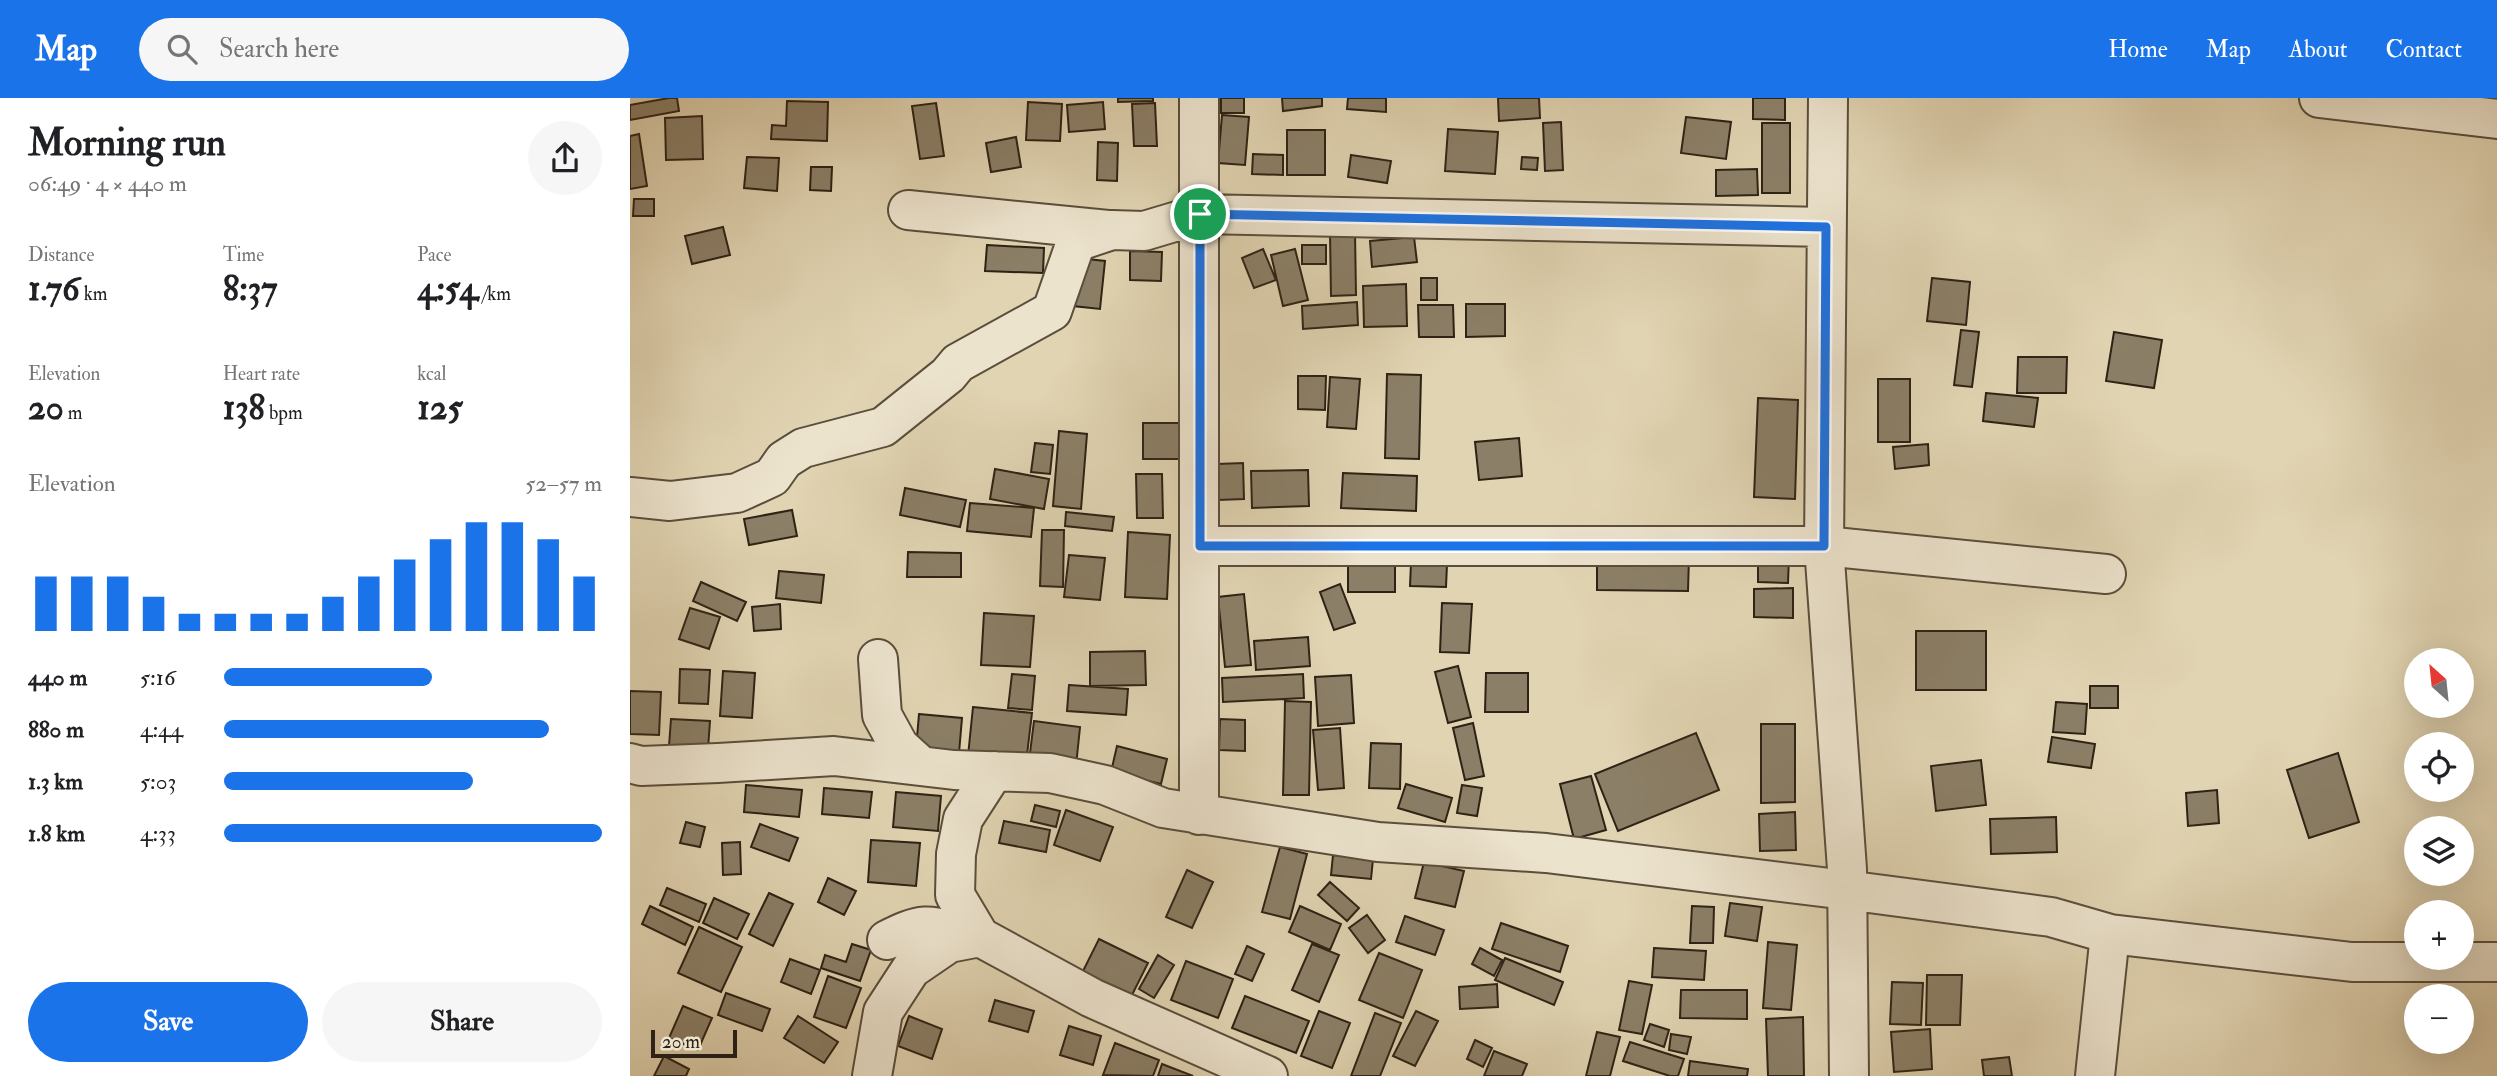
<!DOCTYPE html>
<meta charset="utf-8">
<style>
:root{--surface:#fff;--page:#f6f6f6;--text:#202124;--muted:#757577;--accent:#1a73e8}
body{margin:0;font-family:"IM FELL Double Pica",serif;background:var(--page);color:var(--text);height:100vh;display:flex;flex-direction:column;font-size:26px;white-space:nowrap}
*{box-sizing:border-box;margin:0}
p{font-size:23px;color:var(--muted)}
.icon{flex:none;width:38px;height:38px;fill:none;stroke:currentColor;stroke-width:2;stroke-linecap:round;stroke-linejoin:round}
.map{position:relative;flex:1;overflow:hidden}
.sheet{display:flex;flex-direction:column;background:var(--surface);width:630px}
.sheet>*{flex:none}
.needle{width:46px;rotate:333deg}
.fabs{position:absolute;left:1774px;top:550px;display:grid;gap:14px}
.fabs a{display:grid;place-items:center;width:70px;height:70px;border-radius:50%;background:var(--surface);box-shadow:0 7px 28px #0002;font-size:35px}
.scale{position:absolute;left:21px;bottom:18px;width:86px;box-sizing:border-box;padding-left:7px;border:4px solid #2d2215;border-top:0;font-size:19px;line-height:24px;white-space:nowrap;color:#2d2215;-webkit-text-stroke:5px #ece3cd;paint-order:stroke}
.pin{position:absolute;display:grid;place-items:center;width:60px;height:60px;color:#fff;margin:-30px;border:4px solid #fff;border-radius:50%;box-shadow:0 2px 7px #0007}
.round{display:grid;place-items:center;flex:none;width:74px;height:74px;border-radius:37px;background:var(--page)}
.headline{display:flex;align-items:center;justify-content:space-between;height:119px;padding:0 28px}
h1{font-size:38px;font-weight:800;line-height:52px}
.metrics{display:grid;grid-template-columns:repeat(3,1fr);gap:10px;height:119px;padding:7px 28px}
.metrics div{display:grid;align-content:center}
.metrics b{font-size:35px;font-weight:800}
.metrics small{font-size:19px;font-weight:400}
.metrics p{font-size:19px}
.chart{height:196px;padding:14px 28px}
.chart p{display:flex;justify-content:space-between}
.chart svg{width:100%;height:126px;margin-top:7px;stroke:var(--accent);stroke-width:6}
.button{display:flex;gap:14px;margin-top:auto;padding:14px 28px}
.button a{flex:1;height:80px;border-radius:42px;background:var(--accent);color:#fff;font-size:28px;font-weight:800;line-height:80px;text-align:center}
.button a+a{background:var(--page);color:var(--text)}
ul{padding:0 28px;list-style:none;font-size:23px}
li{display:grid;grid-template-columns:112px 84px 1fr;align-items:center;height:52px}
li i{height:18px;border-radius:9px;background:var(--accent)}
header{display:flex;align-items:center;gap:42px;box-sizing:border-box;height:98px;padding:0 35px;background:var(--accent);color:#fff}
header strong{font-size:33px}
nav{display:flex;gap:38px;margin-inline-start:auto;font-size:24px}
.search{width:490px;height:63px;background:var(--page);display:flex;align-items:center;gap:18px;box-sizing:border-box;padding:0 24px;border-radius:38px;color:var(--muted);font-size:26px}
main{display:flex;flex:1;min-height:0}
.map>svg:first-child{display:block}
.building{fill:#8b7f67;stroke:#2d2215;stroke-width:2}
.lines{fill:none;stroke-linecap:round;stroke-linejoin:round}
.minor-casing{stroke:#5a4e3c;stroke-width:42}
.minor{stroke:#ece3cd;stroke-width:38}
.route-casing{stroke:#fff;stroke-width:14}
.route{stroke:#1a73e8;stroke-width:9}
</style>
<header>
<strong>Map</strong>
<div class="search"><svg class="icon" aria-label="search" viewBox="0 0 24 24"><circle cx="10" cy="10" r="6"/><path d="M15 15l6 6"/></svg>Search here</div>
<nav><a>Home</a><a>Map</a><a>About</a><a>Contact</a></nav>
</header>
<main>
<section class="sheet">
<div class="headline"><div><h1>Morning run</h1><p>06:49 · 4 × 440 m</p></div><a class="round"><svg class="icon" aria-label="share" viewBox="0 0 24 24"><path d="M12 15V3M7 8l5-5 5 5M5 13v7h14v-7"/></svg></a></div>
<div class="metrics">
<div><p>Distance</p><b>1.76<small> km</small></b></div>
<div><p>Time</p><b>8:37</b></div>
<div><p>Pace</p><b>4:54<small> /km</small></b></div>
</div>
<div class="metrics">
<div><p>Elevation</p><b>20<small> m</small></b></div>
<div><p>Heart rate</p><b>138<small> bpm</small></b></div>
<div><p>kcal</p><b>125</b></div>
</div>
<div class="chart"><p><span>Elevation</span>52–57 m</p>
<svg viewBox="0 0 160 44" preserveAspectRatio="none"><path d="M5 44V25M15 44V25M25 44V25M35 44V32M45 44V38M55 44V38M65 44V38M75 44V38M85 44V32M95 44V25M105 44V19M115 44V12M125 44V6M135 44V6M145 44V12M155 44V25"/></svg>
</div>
<ul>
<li><b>440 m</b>5:16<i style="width:55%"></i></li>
<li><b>880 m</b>4:44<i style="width:86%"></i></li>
<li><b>1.3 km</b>5:03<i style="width:66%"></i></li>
<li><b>1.8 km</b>4:33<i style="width:100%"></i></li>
</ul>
<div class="button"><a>Save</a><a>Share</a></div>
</section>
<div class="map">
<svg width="1867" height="978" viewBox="0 0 1867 978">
<rect width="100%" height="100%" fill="#e1d4b2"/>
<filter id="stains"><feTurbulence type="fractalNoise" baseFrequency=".00286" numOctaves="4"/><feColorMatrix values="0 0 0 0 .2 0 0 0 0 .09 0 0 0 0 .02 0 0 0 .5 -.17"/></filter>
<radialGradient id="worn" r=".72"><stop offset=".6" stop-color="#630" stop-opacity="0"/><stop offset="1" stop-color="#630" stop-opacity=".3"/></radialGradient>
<path class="building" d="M39 0H47L49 13 0 22V7Z
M488 0H523V3L488 4Z
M591 0H614V15H591Z
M652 0H692V8L653 13Z
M718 0H756V14L717 11Z
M868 0H909L910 20 869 23Z
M1123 0H1155V22L1123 21Z
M157 3 198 4 197 43 141 41 142 27 156 28Z
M398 4 432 6 430 43 396 42Z
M473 4 475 31 439 34 437 7Z
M306 5 314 58 290 61 282 8Z
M525 5 527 48H504L502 6Z
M592 17 619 19 615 67 588 65Z
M72 18 73 61 36 62 35 20Z
M1056 19 1101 24 1096 61 1051 55Z
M931 24 933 72 915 73 913 25Z
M1132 25H1160V95H1132Z
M818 31 868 34 865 76 815 73Z
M657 32H695V77H657Z
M9 36 17 88 0 91V38Z
M386 39 391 69 361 74 356 45Z
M468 44 488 45 487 83 467 82Z
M623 56 653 57V77L622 76Z
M721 57 761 63 757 85 718 79Z
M117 59 149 60 147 93 114 90Z
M892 59 908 60 907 72 891 71Z
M181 69H202L201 93 180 92Z
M1127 71 1128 97 1086 98V72Z
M4 101H24V118H3Z
M93 129 100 157 62 166 55 138Z
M725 134 726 197 701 198 700 135Z
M784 139 787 164 742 169 740 143Z
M357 147 414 150 413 175 355 173Z
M672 147H696V166H672Z
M633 151 646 182 624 190 612 160Z
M665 151 678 202 653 208 641 157Z
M500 153 532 154 531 183 500 182Z
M448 160 475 163 470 211 443 208Z
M791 180H807V202H791Z
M1302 180 1340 184 1336 227 1297 223Z
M776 186 777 228 734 229 733 188Z
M727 204 728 227 673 231 672 208Z
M836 206H875V238L836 239Z
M788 207H823L824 239H789Z
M1331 232 1349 234 1342 289 1324 287Z
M1484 234 1532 242 1524 290 1476 283Z
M1388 259H1437L1436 295H1387Z
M757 276 791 277 789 361 755 360Z
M668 278H696L695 312 668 311Z
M700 279 730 281 726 331 697 329Z
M1248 281H1280V344H1248Z
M1356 295 1408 300 1404 329 1353 323Z
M1128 300 1168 302 1165 401 1124 399Z
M513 325H550V361H513Z
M429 333 457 336 451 411 423 408Z
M889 340 892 378 849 382 845 344Z
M405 345 423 347 420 376 401 374Z
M1298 346 1299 367 1265 371 1263 349Z
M613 365 614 401 588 402 587 366Z
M365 371 419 381 414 411 360 401Z
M678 372 679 408 622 410 621 373Z
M713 375 787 378 786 413 711 410Z
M506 376H532L533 420H507Z
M275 390 336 402 330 429 270 417Z
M340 405 404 410 401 439 337 433Z
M162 412 167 438 119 447 114 421Z
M436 414 484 419 482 433 435 428Z
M412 432H434L433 489 410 488Z
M498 434 540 437 537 501 495 499Z
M278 454 331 455V479H277Z
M439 457 475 460 470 502 434 499Z
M1128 457 1159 458 1158 485 1128 484Z
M967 458 1059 459 1058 493 967 492Z
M781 465 817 466 816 489 780 488Z
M718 468H765V494H718Z
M149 473 194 477 191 505 146 500Z
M71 484 116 504 107 523 63 503Z
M710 486 725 525 704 532 690 494Z
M1163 490V520L1124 519V491Z
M614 496 621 567 595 569 588 499Z
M812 505 842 506 839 555 810 554Z
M150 506 151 531 124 533 122 509Z
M60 510 90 519 79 551 49 541Z
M354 515 404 518 400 569 351 567Z
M1286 533H1356V592H1286Z
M678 539 680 568 626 572 624 543Z
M515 553 516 587 460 588V554Z
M828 568 841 619 818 625 805 574Z
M50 571 80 572 78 606 49 605Z
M93 573 125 575 122 620 90 618Z
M856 575H898V614H855Z
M382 576 405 578 402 612 378 610Z
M673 576 674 600 593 604 592 580Z
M721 577 724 625 688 628 685 579Z
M439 587 498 591 496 617 437 613Z
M1460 588H1488V610H1460Z
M0 593 31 594 29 637 0 636Z
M655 603 681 604 679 697H653Z
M1426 604 1457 606 1455 636 1423 634Z
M343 609 402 615 396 665 338 658Z
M289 616 332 620 329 655 286 651Z
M41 621 80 623 78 651 39 648Z
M590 621 615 622V653L589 652Z
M404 623 450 629 446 668 399 663Z
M843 625 854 678 835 682 823 630Z
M1131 626H1165V704L1131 705Z
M710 630 714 690 688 692 683 632Z
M1066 635 1089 692 988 733 965 676Z
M1422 639 1465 646 1461 670 1418 664Z
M741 645 771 646 770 691 739 690Z
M487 648 537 661 531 686 481 674Z
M1708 655 1729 724 1679 740 1657 672Z
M1351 662 1356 707 1306 713 1301 668Z
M961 678 976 732 944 741 930 686Z
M776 686 822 700 815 724 768 710Z
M116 687 172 692 169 719 114 714Z
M832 687 852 690 847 718 827 715Z
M194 690 242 694 239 720 192 716Z
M1587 692 1589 725 1558 728 1556 695Z
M266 694 311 698 308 733 263 729Z
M405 707 430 713 426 729 401 723Z
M436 712 483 729 470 763 424 747Z
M1165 714 1166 752 1130 753 1129 716Z
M1426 719 1427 754 1361 756 1360 721Z
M374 723 420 732 416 754 369 745Z
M56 724 75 729 70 749 50 745Z
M130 726 168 740 159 763 121 749Z
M241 742 290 745 286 788 238 784Z
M110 744 111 776 93 777 92 745Z
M650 749 677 756 660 821 632 814Z
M703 757 743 761 741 781 701 777Z
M794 764 834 773 825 809 785 800Z
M557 772 583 784 562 830 536 819Z
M198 780 226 793 214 817 188 804Z
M700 784 729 810 717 823 688 797Z
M37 790 76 806 69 824 30 807Z
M139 795 163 806 143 848 119 836Z
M84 800 119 816 107 841 73 825Z
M1100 805 1132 809 1127 843 1095 838Z
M20 808 63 829 55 847 12 826Z
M670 808 711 826 700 852 659 834Z
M1062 808 1084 809 1083 845H1060Z
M737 817 755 842 738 855 719 830Z
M775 818 814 832 805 857 766 844Z
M871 825 938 848 930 874 862 851Z
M69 829 112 849 91 894 48 875Z
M469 841 518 865 501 899 452 875Z
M1138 844 1167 847 1161 912 1133 910Z
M222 846 241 852 230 883 191 870 195 857 216 864Z
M682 846 709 857 689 904 662 892Z
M617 848 634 856 622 883 605 876Z
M850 850 872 862 864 878 842 866Z
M1024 850 1076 853 1074 882 1022 879Z
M749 855 792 872 773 920 729 902Z
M528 857 544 867 524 900 509 891Z
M875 860 933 884 924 907 865 882Z
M160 861 190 872 181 896 151 884Z
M556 863 603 881 588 920 541 902Z
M1297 877H1332L1330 927H1296Z
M198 878 231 890 216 930 184 919Z
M999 883 1022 887 1012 936 989 932Z
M1262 884 1293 885 1291 927 1260 926Z
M867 886 868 909 830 911 829 889Z
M1051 892H1117V921L1050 920Z
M96 895 140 911 132 933 88 917Z
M615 898 679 923 666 955 602 930Z
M365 902 404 913 398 934 359 923Z
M53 908 82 920 68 952 39 940Z
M689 913 720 925 702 970 671 958Z
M786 913 808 923 785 968 763 958Z
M745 915 771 925 750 978H721Z
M168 918 208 944 194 965 154 940Z
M279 918 312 931 302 961 268 948Z
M1173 919 1174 978H1138L1136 921Z
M1020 926 1039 932 1034 949 1014 942Z
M439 928 471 938 463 967 430 957Z
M1300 931 1302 971 1264 974 1261 934Z
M967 934 990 939 980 978H956Z
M1041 936 1061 939 1057 956 1039 952Z
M845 942 862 950 853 969 837 961Z
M1000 944 1054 961 1048 978H1040L993 963Z
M485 945 529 962 523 978 473 977Z
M864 953 897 966 892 978H854Z
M34 958 59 971 56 978H24Z
M1379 959 1382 978H1354L1352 962Z
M1060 963 1118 971 1117 978H1058Z
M532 966 563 978H528Z"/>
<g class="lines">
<defs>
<path id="minor" d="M569 0V717
M1198 0 1194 448 1217 771 1219 978
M1689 0 1867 21
M278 112 478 132
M0 399 40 403 107 395 142 379 154 362 173 350 253 329 318 277 328 265 422 213 446 144 482 132 514 133 571 116 1196 129
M570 448H1194L1476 476
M248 561 252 617 269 648 290 667
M0 665 11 668 88 665 204 658 324 672 420 675 475 687 533 710 748 744 916 755 1216 792 1421 819 1480 836 1722 864H1867
M364 673 333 721 326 756 325 797 350 839 462 900 638 978
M257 842C287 827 303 821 332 842
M242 978 253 914 281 871 319 845 350 839
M1465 978 1480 836"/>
</defs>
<use href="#minor" class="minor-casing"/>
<use href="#minor" class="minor"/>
</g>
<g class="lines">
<defs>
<path id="route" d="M570 116 1196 129 1194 448H570Z"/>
</defs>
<use href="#route" class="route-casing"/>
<use href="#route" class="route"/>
</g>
<rect width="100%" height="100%" filter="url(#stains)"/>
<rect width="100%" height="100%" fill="url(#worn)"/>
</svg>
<div class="fabs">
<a><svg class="needle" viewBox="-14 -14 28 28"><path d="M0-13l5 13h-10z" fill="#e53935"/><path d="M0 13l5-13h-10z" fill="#757577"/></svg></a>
<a><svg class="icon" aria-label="locate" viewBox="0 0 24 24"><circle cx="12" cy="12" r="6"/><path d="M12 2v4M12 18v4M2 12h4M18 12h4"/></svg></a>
<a><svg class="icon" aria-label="layers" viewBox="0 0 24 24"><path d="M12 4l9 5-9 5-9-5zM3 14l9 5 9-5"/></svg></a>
<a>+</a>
<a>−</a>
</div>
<div class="scale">20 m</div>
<div class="pin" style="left:570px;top:116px;background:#1e9e55"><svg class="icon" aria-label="arrive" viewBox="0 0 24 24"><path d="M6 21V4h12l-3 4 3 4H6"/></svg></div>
</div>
</main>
